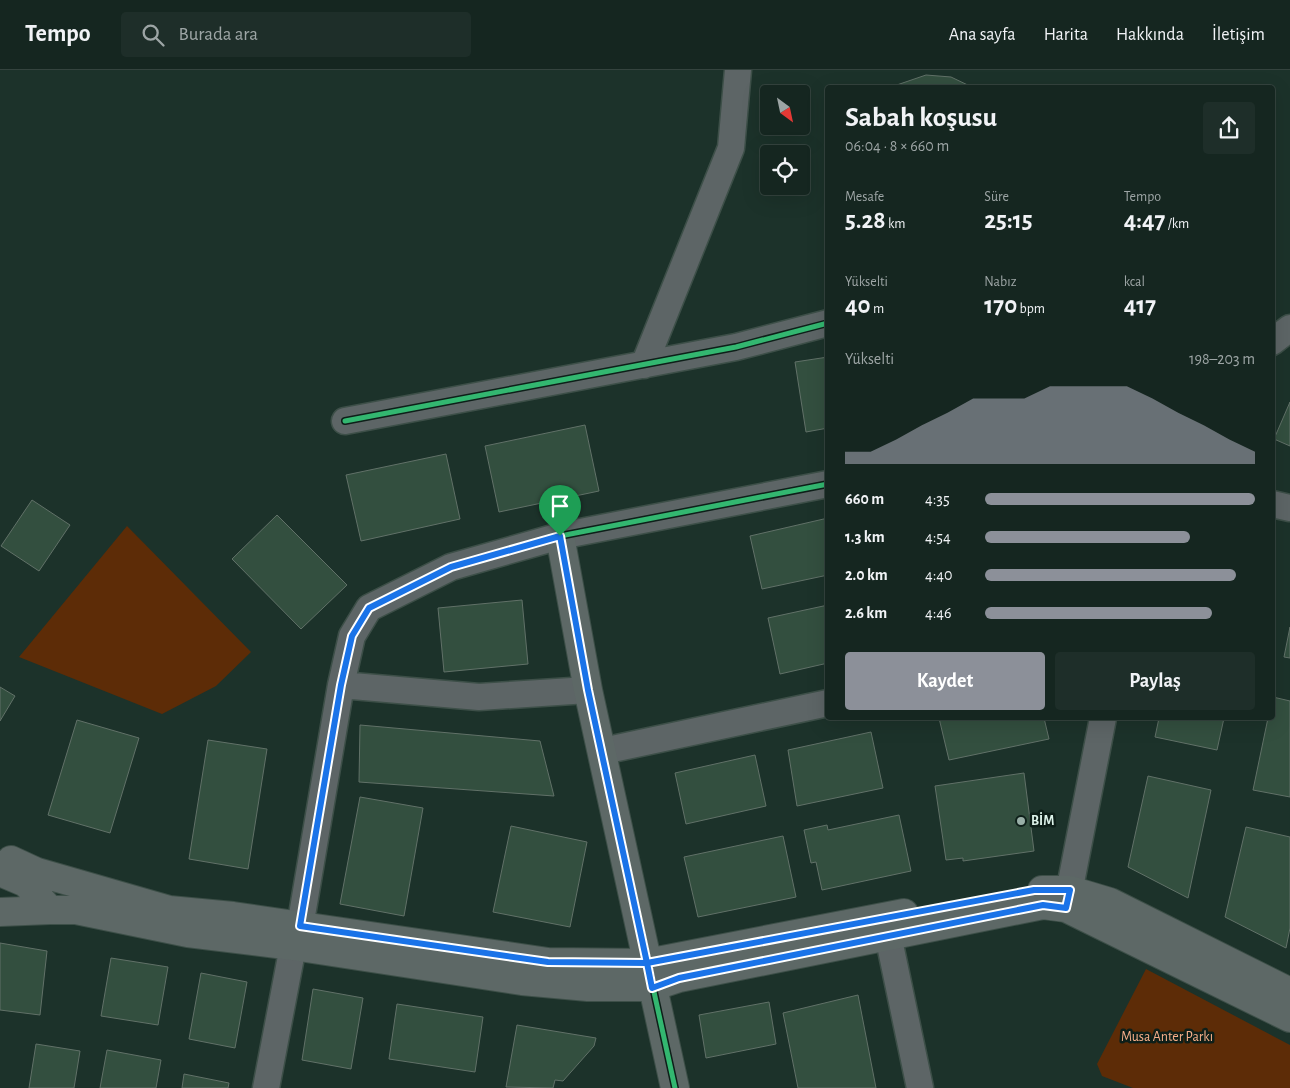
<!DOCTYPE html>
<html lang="tr">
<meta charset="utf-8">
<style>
:root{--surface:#152620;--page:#1e2e29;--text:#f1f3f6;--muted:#9da5a5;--line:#34433e;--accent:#8c9099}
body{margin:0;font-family:"Alegreya Sans",sans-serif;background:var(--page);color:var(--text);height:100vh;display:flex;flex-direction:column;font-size:19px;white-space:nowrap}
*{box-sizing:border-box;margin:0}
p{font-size:16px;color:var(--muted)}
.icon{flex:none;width:28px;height:28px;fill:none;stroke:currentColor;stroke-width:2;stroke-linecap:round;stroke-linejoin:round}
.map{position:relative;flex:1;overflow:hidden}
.details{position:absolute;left:825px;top:15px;width:450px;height:635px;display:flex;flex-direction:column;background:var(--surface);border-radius:5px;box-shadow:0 5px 20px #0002,0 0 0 1px var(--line)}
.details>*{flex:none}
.needle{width:32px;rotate:147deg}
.buttons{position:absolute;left:760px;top:15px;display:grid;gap:10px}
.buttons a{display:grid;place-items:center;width:50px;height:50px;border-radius:5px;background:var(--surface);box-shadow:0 5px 20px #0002,0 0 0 1px var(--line);font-size:25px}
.pin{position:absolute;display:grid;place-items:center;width:42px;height:42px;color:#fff;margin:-51px -21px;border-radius:50% 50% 50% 0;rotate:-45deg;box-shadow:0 0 5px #0007}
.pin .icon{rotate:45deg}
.round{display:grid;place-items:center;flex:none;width:52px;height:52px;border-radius:5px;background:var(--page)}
.head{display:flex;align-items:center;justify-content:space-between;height:85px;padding:0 20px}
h1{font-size:28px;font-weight:600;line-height:38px}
.figures{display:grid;grid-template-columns:repeat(3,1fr);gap:8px;height:85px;padding:5px 20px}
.figures div{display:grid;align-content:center}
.figures b{font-size:25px;font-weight:600}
.figures small{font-size:14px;font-weight:400}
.figures p{font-size:14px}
.chart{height:140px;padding:10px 20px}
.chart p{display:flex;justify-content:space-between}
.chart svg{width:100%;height:90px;margin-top:5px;fill:var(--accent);opacity:.7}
.button{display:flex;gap:10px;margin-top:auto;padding:10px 20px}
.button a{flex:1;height:58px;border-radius:5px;background:var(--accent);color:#fff;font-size:20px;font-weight:600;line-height:58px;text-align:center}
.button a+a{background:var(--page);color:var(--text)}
ul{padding:0 20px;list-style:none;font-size:16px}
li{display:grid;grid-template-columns:80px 60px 1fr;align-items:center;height:38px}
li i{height:12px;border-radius:6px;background:var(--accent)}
header{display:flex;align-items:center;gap:30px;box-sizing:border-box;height:70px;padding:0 25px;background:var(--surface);border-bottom:1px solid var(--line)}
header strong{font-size:24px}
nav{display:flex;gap:28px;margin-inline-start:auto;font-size:18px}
.search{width:350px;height:45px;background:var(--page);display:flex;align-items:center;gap:12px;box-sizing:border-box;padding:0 18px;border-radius:5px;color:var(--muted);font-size:19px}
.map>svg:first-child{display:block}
.green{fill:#5d2c07}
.building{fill:#334f3f;stroke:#617168}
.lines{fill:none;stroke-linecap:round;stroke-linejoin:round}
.street-casing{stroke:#3d4f48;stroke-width:29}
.secondary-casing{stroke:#3d4f48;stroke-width:30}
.street{stroke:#5d6566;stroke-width:26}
.secondary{stroke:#5d6866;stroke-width:28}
.cycleway-casing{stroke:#0e1f19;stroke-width:8}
.cycleway{stroke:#33b770;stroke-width:5}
.route-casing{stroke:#fff;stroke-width:10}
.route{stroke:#1a73e8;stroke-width:6}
.poi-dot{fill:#99afa7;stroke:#0e1f19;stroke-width:2}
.labels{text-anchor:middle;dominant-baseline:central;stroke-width:5;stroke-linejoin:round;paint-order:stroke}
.poi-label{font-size:14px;font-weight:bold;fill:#ddf3ea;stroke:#0e1f19;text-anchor:start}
.park-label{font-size:14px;fill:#f7af8a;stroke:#0e1f19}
</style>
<header>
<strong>Tempo</strong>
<div class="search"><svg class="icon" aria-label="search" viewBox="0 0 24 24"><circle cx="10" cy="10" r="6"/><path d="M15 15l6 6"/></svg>Burada ara</div>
<nav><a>Ana sayfa</a><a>Harita</a><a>Hakkında</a><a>İletişim</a></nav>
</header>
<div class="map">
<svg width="1290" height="1018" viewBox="0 0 1290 1018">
<rect width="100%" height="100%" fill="#1c322a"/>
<path class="green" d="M127 456 251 582 216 616 162 644 19 587Z
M1146 899 1290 975V1018H1133L1102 1006 1097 994Z"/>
<path class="building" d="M926 5 951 7 974 18H888Z
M828 287V358L806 362 795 292Z
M1290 332V376L1274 369Z
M585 355 599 421 499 442 485 376Z
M446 384 460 449 361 471 346 405Z
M32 430 70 455 39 501 1 476Z
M277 445 347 515 301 559 232 489Z
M828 448V505L762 519 750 466Z
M522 530 528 594 444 602 438 538Z
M828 535V593L780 604 768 548Z
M1290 557V588L1284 587Z
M0 617 15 626 0 651Z
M1273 627 1290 631V727L1253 720 1268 648H1272Z
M939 648H1044L1049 669 949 690Z
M1159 648H1224L1217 680 1155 667Z
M77 650 139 668 110 763 48 745Z
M360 655 540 671 554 726 359 712Z
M871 662 883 718 797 736 788 680Z
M208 670 267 679 248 799 189 789Z
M755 685 766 736 686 754 675 703Z
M1024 703 1034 781 963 791V788L946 790 935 716Z
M1148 706 1211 720 1188 828 1128 797Z
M360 727 423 738 404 846 340 834Z
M899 745 911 801 822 820 816 792 811 793 804 760 827 755 828 760Z
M511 756 587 772 570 857 493 842Z
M1246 757 1290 767V858L1286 878 1225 847Z
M783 766 796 827 698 847 684 787Z
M0 873 47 881 40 945 0 940Z
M111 888 168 897 158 955 101 946Z
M201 903 247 912 235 978 189 969Z
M313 919 363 928 351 999 302 990Z
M858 925 876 1018H798L783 943Z
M769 932 776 974 706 988 699 945Z
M397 934 483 947 475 1002 389 989Z
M517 955 596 968 594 976 563 1011 555 1010 553 1018 506 1017Z
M36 974 80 981 74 1018H29Z
M107 980 161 990 156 1018H100Z
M184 1004 229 1013 228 1018H182Z"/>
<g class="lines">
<defs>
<path id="street" d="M1272 272 1290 258
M644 295 731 78 738 0
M345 351 736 277 828 253
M1272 434 1290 438
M341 615 479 627 588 620
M603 681 828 633
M1066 838 1103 648
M300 857 341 615 352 566 369 538 451 497 560 466 828 414
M888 865 920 1018
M266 1018 293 876"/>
<path id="secondary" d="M560 466 588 620 675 1018
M11 790 37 802 169 840 233 846 548 892 647 893 904 843
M0 802 26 813 50 840H76L188 863 293 876 522 911 588 917H652L679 908 1043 835 1066 838 1290 948
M1042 820H1070L1110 832 1290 922
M0 842 50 840"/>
</defs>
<use href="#street" class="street-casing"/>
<use href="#secondary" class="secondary-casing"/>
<use href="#street" class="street"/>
<use href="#secondary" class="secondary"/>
<defs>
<path id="cycleway" d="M345 351 736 277 828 253
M560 466 588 620 675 1018
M300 857 341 615 352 566 369 538 451 497 560 466 828 414"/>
</defs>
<use href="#cycleway" class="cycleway-casing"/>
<use href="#cycleway" class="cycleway"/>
</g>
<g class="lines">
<defs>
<path id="route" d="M560 466 451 497 369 538 352 566 341 615 300 856 548 892 647 893 652 918 679 908 1043 835 1066 838 1070 820H1034L647 893 588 620 560 466"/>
</defs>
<use href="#route" class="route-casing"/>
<use href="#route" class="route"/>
</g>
<circle class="poi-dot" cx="1021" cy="751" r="5"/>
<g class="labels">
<g class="poi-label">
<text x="1031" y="751">BİM</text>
</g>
<g class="park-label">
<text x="1167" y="967">Musa Anter Parkı</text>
</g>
</g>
</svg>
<div class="buttons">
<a><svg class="needle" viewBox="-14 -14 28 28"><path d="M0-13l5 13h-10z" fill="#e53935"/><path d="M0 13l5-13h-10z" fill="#9da5a5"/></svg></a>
<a><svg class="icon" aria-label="locate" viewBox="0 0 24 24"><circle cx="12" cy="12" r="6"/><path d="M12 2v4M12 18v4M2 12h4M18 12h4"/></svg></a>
</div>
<div class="pin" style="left:560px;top:466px;background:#1e9e55"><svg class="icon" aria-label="arrive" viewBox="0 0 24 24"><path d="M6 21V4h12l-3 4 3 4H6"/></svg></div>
<section class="details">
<div class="head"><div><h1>Sabah koşusu</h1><p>06:04 · 8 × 660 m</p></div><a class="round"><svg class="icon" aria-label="share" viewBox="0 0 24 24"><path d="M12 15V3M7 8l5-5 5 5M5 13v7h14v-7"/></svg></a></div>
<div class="figures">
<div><p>Mesafe</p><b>5.28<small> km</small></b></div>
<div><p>Süre</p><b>25:15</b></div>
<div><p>Tempo</p><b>4:47<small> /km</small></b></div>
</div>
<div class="figures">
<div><p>Yükselti</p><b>40<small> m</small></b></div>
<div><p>Nabız</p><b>170<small> bpm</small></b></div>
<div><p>kcal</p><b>417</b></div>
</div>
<div class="chart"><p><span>Yükselti</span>198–203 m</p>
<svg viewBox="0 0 160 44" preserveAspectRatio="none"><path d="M0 44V38L10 38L20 32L30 25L40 19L50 12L60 12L70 12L80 6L90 6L100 6L110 6L120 12L130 19L140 25L150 32L160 38V44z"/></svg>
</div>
<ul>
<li><b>660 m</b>4:35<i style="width:100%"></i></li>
<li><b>1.3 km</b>4:54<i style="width:76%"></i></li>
<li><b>2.0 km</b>4:40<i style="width:93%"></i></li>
<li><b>2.6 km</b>4:46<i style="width:84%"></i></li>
</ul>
<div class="button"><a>Kaydet</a><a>Paylaş</a></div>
</section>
</div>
